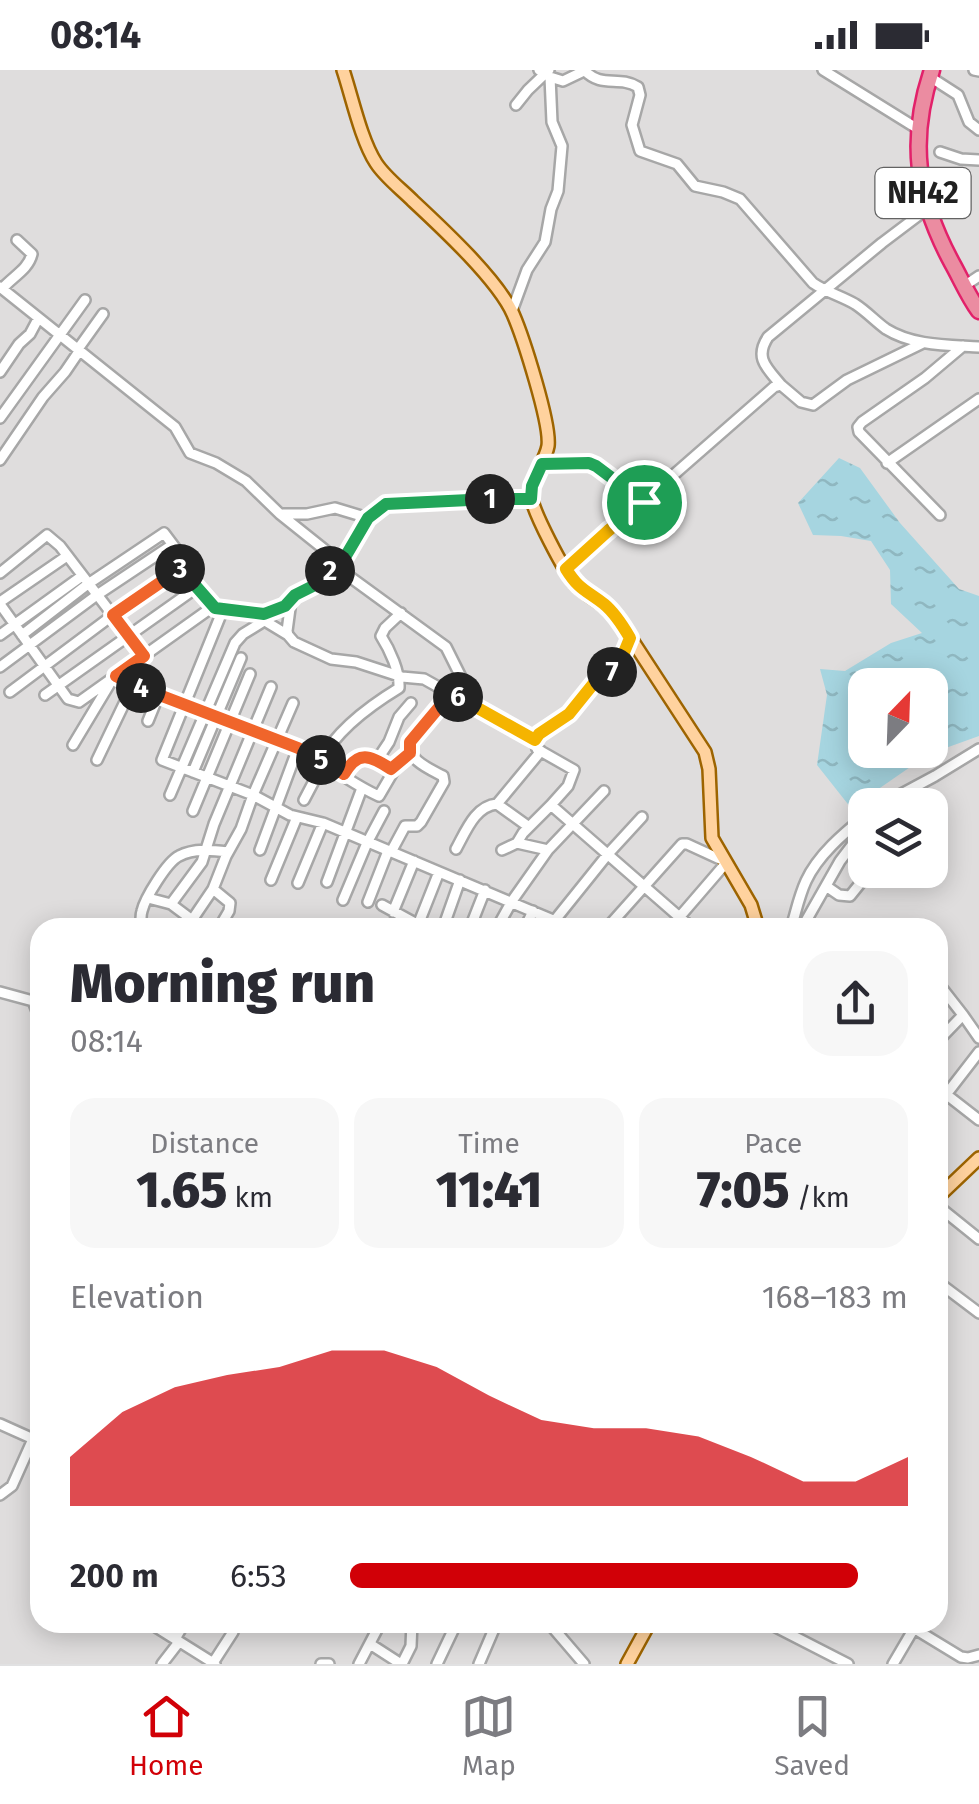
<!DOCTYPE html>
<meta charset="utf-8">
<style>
:root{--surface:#fff;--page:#f7f7f7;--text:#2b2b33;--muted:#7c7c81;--line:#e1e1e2;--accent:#d10007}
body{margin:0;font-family:"Fira Sans",sans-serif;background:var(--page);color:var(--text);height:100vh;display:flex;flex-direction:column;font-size:38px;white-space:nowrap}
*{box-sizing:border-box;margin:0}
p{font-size:32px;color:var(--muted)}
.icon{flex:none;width:55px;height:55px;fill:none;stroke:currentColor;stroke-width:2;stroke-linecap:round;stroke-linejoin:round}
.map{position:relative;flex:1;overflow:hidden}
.side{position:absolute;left:30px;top:848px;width:918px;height:715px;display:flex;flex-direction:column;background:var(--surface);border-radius:30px;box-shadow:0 5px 25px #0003}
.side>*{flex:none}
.needle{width:65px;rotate:23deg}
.controls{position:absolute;left:848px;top:598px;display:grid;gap:20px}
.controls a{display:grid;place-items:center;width:100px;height:100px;border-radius:20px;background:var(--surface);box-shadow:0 5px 25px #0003;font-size:50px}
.pin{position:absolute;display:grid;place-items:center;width:85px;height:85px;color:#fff;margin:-42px;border:5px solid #fff;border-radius:50%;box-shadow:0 2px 10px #0007}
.km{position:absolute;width:50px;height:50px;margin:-25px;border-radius:50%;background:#222;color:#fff;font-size:28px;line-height:50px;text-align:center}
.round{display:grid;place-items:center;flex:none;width:105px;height:105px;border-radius:30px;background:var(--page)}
.summary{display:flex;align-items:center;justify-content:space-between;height:170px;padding:0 40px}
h1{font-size:55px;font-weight:800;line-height:75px}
.metrics{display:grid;grid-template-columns:repeat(3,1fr);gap:15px;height:170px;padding:10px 40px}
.metrics div{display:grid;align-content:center;border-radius:25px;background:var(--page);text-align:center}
.metrics b{font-size:50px;font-weight:800}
.metrics small{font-size:28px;font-weight:400}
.metrics p{font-size:28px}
.chart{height:280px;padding:20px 40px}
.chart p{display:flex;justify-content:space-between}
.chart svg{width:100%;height:180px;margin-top:10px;fill:var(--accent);opacity:.7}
ul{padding:0 40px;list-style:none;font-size:32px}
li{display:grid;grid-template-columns:160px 120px 1fr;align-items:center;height:75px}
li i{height:25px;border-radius:12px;background:var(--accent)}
.status{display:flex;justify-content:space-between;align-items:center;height:70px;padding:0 50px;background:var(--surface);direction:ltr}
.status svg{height:28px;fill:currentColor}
.dock{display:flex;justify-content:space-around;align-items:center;height:140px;border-top:2px solid var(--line);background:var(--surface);font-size:28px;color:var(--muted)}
.dock a{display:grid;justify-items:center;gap:5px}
.dock .current{color:var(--accent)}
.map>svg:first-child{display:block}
.residential{fill:#dfdddd;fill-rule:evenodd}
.water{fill:url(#water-ripples);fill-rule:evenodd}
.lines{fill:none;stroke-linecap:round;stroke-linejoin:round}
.minor-casing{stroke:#a7a7a7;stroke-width:14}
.major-casing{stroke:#9d6400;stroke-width:16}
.highway-casing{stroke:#e2216a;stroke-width:19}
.minor{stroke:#fff;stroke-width:9}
.major{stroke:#ffd29e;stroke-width:11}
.highway{stroke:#eb8ca1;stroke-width:14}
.split-1-casing{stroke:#fff;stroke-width:20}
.split-2-casing{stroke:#fff;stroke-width:20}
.split-3-casing{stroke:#fff;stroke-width:20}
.split-4-casing{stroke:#fff;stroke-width:20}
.split-5-casing{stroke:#fff;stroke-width:20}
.split-6-casing{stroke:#fff;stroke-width:20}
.split-7-casing{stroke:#fff;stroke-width:20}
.split-8-casing{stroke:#fff;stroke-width:20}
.split-9-casing{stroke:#fff;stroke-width:20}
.split-1{stroke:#22a559;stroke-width:12}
.split-2{stroke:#22a559;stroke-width:12}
.split-3{stroke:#22a559;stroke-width:12}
.split-4{stroke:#f0652b;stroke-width:12}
.split-5{stroke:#f0652b;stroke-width:12}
.split-6{stroke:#f0652b;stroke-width:12}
.split-7{stroke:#f5b400;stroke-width:12}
.split-8{stroke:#f5b400;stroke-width:12}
.split-9{stroke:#f5b400;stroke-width:12}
.labels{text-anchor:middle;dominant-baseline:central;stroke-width:8;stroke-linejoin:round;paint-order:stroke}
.shield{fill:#fff;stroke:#636363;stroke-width:2.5}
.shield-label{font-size:30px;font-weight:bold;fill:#202020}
</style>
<div class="status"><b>08:14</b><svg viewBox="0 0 49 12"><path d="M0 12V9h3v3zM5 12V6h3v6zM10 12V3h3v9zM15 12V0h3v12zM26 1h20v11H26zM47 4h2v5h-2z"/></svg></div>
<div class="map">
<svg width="979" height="1594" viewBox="0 0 979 1594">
<defs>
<pattern id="water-ripples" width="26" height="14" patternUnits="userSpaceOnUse" patternTransform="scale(2.5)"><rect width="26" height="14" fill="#a6d5e0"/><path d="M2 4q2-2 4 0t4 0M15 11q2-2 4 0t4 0" fill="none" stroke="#8fb7c0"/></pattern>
</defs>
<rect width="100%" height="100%" fill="#f1ede7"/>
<path class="residential" d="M0 0H979V1594H0ZM865 615H930V680H865ZM865 735H930V800H865ZM40 858H938V1552H40Z"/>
<path class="water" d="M839 388 860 398 900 453 959 519 979 526V666L929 684 851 738 817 695 827 625 820 599 845 601 891 573 922 563 891 534 890 500 871 471 841 466 813 465 798 433ZM865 615H930V680H865Z"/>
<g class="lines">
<defs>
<path id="minor" d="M584 0C602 19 618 5 638 17L640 25 632 55 640 81 677 94 695 116 723 122 740 129 813 213C826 222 841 226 855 234 866 241 875 251 886 259 913 276 948 275 979 277
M823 0 918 59
M974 0 979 1
M550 7 563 11 584 1
M930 7 958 25 969 52 979 60
M516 35 528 20 549 0
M940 82 961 89 979 90
M964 216 979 206
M0 217 175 357 190 383 216 393 246 411 280 444 340 492
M2 219C13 206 28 200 32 184L17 170
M512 241 527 200 545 172 551 139 558 121 562 76 552 52 550 7 539 0
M78 279 103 244
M0 302 19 274 30 264 38 249
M781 315C767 298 754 288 768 267L882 173 927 139
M0 348 85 230
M0 390 43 327 65 302 80 280
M887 393 979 329
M541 394 589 393 643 432
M283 444H307L335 438 368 448
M940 445 859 362 858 357 862 352 925 308 963 276
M335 496 446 577 461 607 451 623 411 672C406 690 430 699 443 706L444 712 421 752 417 756H405L391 782
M566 499 774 317 781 315 801 332 813 335 847 310 923 273
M0 503 47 465 60 476 144 586
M291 531 287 561 288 565 294 572 331 589 356 592 402 607 424 609 535 671
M0 532 67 486
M0 534 68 629 79 632 211 538 224 537 264 544 278 541 302 520 313 516 344 489 368 448 386 433 451 432 498 428 531 429
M224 537 162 690 253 725 290 745 323 753 572 858
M260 548 288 565
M0 565 82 506
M22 565 88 514 164 463 185 491 187 506 215 537
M0 597 97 525 172 475
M116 606 133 615 298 678C327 693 351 714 379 726L393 702 375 688
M10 622 113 545 187 494
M45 625 196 518
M148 651 159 624
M73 675 109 615
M97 690 133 615
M321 690C337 660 371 635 399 618 400 602 390 580 381 566L385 558 401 543
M193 702 241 588
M344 704 357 688H371L381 684 389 672 399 647 411 633
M170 725 235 573 243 564 264 551
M304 730 324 692
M497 734 541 681
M551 735 568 716 574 700 537 679 535 671 539 664 569 644 595 613 613 601 620 591 630 568
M881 735 935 706 979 679
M193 741 250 604
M456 779C466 761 475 736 497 734L529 757
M260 780 298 678
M502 780 517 773
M548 780 604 721
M271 810 297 747
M327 812 362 718
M298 813 323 753
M826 816 839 825 850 826 871 800
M213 819 230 833 229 841 219 858
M148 828 171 834 203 858
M343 830 367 773 384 741
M368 832 388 781
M171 834 202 792 214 754 271 617
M382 835 424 858
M393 842 414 791
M192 850 213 819 226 786 241 759 253 725 293 633
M555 850 608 784 642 747
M418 855 439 802
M142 858C141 851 140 847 142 841 145 828 167 792 179 786 194 778 212 780 228 782
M443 858 460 810
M470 858 485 820
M497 858 512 831 548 780 517 773 523 763 551 735 692 858
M525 858 533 841
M607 858 682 774H687L724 791
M670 858 726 793
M791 858C796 842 799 826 806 811 818 785 843 764 865 746
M802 858 840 791 859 766 865 765
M938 913 963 945
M0 922 33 931 40 949
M938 971 963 945 979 968
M938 1018 979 1050
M938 1035 979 982
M938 1136 979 1169
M938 1212 979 1243
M0 1354 40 1372
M0 1425 12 1416 33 1369
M148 1552 215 1594
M548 1552 584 1594
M766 1552 848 1594
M273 1554 274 1552
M175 1569 185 1552
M370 1574 401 1594
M213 1593 233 1562
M162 1594 179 1572
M321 1594H329
M359 1594 381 1552
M402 1594 411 1576 412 1552
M437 1594 457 1552
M479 1594 497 1552
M893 1594 913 1560 915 1559 961 1587 968 1588 979 1585"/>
<path id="major" d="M343 0C352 27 361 70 376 93 385 107 401 119 413 131 442 158 498 210 513 244 523 267 551 354 548 376 545 393 529 409 531 426 533 442 564 501 575 514 586 526 604 533 617 547L705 682 709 699 712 768 751 835 758 858
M938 1127 979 1088
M627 1594 650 1552"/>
<path id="highway" d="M932 0C908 71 917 128 952 193 961 209 968 226 979 241"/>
</defs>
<use href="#minor" class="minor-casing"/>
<use href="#major" class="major-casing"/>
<use href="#highway" class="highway-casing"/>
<use href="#minor" class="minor"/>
<use href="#major" class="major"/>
<use href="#highway" class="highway"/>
</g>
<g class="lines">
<defs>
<path id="split-1" d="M490 429H531L532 416 542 394 589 393 596 396 644 432"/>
<path id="split-2" d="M330 501 344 489 368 448 386 434 490 429"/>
<path id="split-3" d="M180 499 187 494V506L215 538 264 544 285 536 295 525 313 516 330 501"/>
<path id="split-4" d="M141 618 116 606 144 586 113 545 180 499"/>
<path id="split-5" d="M141 618 298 678 321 690"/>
<path id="split-6" d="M321 690 344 704C358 680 370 685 391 699L410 683V672L451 623 458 627"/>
<path id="split-7" d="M458 627 535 670 539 664 569 644 594 613 612 602"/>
<path id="split-8" d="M609 460 566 499C579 520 586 520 604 534 615 543 623 556 630 568L620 592 612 602"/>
<path id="split-9" d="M609 460 644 432"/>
</defs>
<use href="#split-1" class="split-1-casing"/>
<use href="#split-2" class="split-2-casing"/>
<use href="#split-3" class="split-3-casing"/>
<use href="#split-4" class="split-4-casing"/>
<use href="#split-5" class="split-5-casing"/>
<use href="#split-6" class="split-6-casing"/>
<use href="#split-7" class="split-7-casing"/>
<use href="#split-8" class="split-8-casing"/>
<use href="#split-9" class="split-9-casing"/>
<use href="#split-1" class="split-1"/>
<use href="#split-2" class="split-2"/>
<use href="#split-3" class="split-3"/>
<use href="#split-4" class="split-4"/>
<use href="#split-5" class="split-5"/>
<use href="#split-6" class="split-6"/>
<use href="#split-7" class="split-7"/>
<use href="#split-8" class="split-8"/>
<use href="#split-9" class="split-9"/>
</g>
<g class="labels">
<rect class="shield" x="875.5" y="98" width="95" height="50" rx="8"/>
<g class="shield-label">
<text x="923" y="123">NH42</text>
</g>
</g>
</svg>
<div class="controls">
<a><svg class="needle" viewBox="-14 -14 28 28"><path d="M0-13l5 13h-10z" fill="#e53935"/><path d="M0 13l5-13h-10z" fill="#7c7c81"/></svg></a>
<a><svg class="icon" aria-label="layers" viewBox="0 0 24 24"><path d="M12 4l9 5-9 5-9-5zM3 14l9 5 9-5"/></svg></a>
</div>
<div class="pin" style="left:644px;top:432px;background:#1e9e55"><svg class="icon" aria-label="arrive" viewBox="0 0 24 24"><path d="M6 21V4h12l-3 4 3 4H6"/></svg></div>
<b class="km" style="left:490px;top:429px">1</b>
<b class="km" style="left:330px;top:501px">2</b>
<b class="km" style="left:180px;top:499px">3</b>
<b class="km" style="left:141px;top:618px">4</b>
<b class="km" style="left:321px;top:690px">5</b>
<b class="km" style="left:458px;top:627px">6</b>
<b class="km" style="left:612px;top:602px">7</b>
<section class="side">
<div class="summary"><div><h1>Morning run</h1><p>08:14</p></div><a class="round"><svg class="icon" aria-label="share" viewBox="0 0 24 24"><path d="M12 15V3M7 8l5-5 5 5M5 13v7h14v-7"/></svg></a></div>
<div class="metrics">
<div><p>Distance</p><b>1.65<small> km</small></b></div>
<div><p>Time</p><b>11:41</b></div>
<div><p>Pace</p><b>7:05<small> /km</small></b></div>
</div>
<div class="chart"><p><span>Elevation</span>168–183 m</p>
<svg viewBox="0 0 160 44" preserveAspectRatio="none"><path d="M0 44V32L10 21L20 15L30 12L40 10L50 6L60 6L70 10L80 17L90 23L100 25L110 25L120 27L130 32L140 38L150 38L160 32V44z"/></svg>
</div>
<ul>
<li><b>200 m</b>6:53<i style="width:91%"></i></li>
</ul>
</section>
</div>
<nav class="dock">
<a class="current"><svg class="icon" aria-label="home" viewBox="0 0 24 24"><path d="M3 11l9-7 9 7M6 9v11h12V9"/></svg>Home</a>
<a><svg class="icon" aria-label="map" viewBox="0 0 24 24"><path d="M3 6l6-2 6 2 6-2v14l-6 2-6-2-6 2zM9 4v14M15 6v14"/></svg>Map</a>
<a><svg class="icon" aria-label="saved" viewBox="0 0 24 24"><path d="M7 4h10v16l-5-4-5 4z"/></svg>Saved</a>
</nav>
